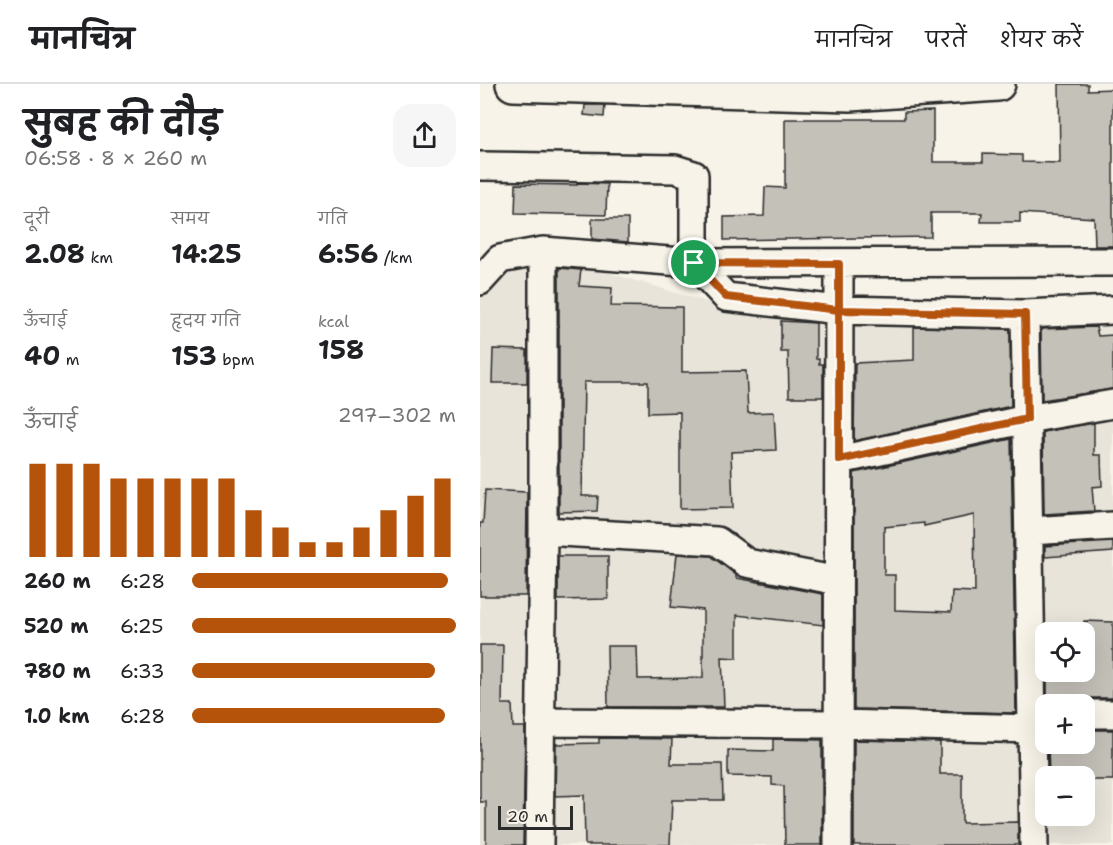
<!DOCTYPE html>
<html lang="hi">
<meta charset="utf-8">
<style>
:root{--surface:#fff;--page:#f6f6f6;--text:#202124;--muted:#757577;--line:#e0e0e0;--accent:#b45309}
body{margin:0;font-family:"Shantell Sans","Playpen Sans Deva",sans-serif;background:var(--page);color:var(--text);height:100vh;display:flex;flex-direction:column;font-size:22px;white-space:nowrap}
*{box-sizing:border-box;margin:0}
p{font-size:20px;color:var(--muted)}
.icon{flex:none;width:33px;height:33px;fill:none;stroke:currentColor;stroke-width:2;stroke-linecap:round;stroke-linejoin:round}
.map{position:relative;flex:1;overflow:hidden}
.sheet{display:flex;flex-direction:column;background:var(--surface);width:480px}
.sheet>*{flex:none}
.fabs{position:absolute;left:555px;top:538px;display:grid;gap:12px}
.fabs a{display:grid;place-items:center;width:60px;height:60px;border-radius:12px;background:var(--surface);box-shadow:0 6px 24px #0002;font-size:30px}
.scale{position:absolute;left:18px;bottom:15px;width:75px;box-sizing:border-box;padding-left:6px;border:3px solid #2b2b2b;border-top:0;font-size:16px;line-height:21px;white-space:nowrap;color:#2b2b2b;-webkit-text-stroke:4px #f7f3e8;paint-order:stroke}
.pin{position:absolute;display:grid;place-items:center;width:51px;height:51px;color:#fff;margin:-26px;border:3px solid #fff;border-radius:50%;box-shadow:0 2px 6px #0007}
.round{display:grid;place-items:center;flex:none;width:63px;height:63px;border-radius:18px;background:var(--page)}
.overview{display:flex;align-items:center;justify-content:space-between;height:102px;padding:0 24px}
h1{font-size:33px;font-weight:700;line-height:45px}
.metrics{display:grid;grid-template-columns:repeat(3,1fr);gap:9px;height:102px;padding:6px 24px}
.metrics div{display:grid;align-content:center}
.metrics b{font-size:26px;font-weight:700}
.metrics small{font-size:16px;font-weight:400}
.metrics p{font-size:16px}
.chart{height:168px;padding:12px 24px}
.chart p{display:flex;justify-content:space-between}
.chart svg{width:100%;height:108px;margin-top:6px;stroke:var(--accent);stroke-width:6}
ul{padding:0 24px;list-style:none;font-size:20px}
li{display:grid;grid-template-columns:96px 72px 1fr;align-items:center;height:45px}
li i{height:15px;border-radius:8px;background:var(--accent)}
header{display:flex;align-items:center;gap:36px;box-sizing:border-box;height:84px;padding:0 30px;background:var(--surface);border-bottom:2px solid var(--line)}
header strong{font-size:28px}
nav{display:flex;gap:33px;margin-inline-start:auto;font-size:21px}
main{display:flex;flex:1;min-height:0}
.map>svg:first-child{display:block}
.built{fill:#e8e4da;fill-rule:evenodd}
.building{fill:#c4c1b9;stroke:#2b2b2b;stroke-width:1.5;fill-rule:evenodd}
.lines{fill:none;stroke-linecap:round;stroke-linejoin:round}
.street-casing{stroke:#2b2b2b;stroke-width:32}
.secondary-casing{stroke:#2b2b2b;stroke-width:38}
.street{stroke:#f7f3e8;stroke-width:27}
.secondary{stroke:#f7f3e8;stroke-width:33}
.route-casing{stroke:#fff;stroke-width:12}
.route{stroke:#b45309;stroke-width:8}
</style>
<header>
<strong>मानचित्र</strong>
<nav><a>मानचित्र</a><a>परतें</a><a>शेयर करें</a></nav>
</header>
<main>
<section class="sheet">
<div class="overview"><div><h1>सुबह की दौड़</h1><p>06:58 · 8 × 260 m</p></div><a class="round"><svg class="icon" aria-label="share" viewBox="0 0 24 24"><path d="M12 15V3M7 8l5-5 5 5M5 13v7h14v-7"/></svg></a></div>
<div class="metrics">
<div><p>दूरी</p><b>2.08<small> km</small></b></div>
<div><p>समय</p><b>14:25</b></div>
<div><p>गति</p><b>6:56<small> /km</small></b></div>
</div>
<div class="metrics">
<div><p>ऊँचाई</p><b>40<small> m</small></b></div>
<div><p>हृदय गति</p><b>153<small> bpm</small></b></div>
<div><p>kcal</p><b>158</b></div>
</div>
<div class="chart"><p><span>ऊँचाई</span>297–302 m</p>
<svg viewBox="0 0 160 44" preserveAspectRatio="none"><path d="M5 44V6M15 44V6M25 44V6M35 44V12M45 44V12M55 44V12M65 44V12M75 44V12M85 44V25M95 44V32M105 44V38M115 44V38M125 44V32M135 44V25M145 44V19M155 44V12"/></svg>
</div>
<ul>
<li><b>260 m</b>6:28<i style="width:97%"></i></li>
<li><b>520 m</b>6:25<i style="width:100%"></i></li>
<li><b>780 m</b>6:33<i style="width:92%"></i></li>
<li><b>1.0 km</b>6:28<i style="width:96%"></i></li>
</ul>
</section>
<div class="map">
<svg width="633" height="761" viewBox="0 0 633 761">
<rect width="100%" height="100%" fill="#f7f3e8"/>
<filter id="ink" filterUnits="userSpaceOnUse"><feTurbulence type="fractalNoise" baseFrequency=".0167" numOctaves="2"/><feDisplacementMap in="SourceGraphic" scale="12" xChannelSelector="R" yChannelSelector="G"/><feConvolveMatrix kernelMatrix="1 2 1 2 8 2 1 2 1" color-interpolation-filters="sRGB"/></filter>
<g filter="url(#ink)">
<path class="built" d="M65 170 248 224 633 241V761H0V178ZM566 549H604V588H566ZM566 621H604V660H566ZM566 693H604V732H566Z"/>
<path class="building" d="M579 0H608V6L633 5V162H615L614 134 540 129V138H501L502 129H451V153L244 156V133L284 132 285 103 305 104V35H424V28L453 27V78H503V70L542 71V78L580 79Z
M105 21H125L124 33 104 31Z
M97 99 127 100 126 131 35 129 36 100 97 101Z
M112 135H148V158L112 155Z
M79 184 101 186 99 202 132 204 131 222 202 223V288L266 287 268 329 294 328 296 366 251 368 253 424 200 425V328L168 329V298H104L102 412H118L117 427 79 428Z
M301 237 336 239V275H339V280H343V313H309L308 268H301Z
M434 243 530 245 531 322 374 357 375 279 434 276Z
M616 243 618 252 633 251V305L562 316 561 245Z
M13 265 47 266V299H12Z
M614 339V371H621L622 402 612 403 614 427 564 430 563 348Z
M531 355 536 629 374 625V389ZM494 431 495 508 472 507 471 528 415 526V491H404V443L444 439V442Z
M5 406 47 408 46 512H0V439H3Z
M633 458V468L565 473V462Z
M197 470 231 472 256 491V494L343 510V541L257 531V574L242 573 244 623H128L127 562H157L158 595 223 594V526L191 523Z
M78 472H128V515L78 516Z
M604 537 633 538V614H604L597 616 591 621H574L567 617V588H604Z
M0 561H23L22 620H32L33 643H45L43 761H6V718H0Z
M604 646H633V696H604V693H569L568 660H604Z
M119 654 192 655 191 680H242L243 716H192L190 761H105L104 711 75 712 76 660 119 659Z
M293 655 342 656V761H305L304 702 292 701V693L248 692V666L293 667Z
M374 656 460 658V690H482V739L538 738V761H374Z"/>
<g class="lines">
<defs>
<path id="street" d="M0 82 195 85 214 91V179L246 213 359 226 545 230 633 226
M0 197 20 175 63 167 214 179 633 178
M545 230 554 761
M359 376 547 335 633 320
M63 447 237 457 267 479 358 497
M549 447 633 442
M604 630H633
M60 638 358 640 552 645 563 632
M59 761 63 447V167
M358 761 359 180"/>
<path id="secondary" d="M33 0 370 10 518 0"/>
</defs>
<use href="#street" class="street-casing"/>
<use href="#secondary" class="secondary-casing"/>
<use href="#street" class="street"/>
<use href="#secondary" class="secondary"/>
</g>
</g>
<g class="lines" filter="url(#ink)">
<defs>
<path id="route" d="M214 179 246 213 359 226V376L547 335 545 230 359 226V180L214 179"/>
</defs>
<use href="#route" class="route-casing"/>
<use href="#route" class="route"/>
</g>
</svg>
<div class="fabs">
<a><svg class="icon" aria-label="locate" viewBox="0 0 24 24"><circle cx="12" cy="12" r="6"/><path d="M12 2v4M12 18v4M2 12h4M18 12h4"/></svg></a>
<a>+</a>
<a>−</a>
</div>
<div class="scale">20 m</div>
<div class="pin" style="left:214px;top:179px;background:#1e9e55"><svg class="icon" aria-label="arrive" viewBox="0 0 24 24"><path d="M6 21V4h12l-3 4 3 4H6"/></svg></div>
</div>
</main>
